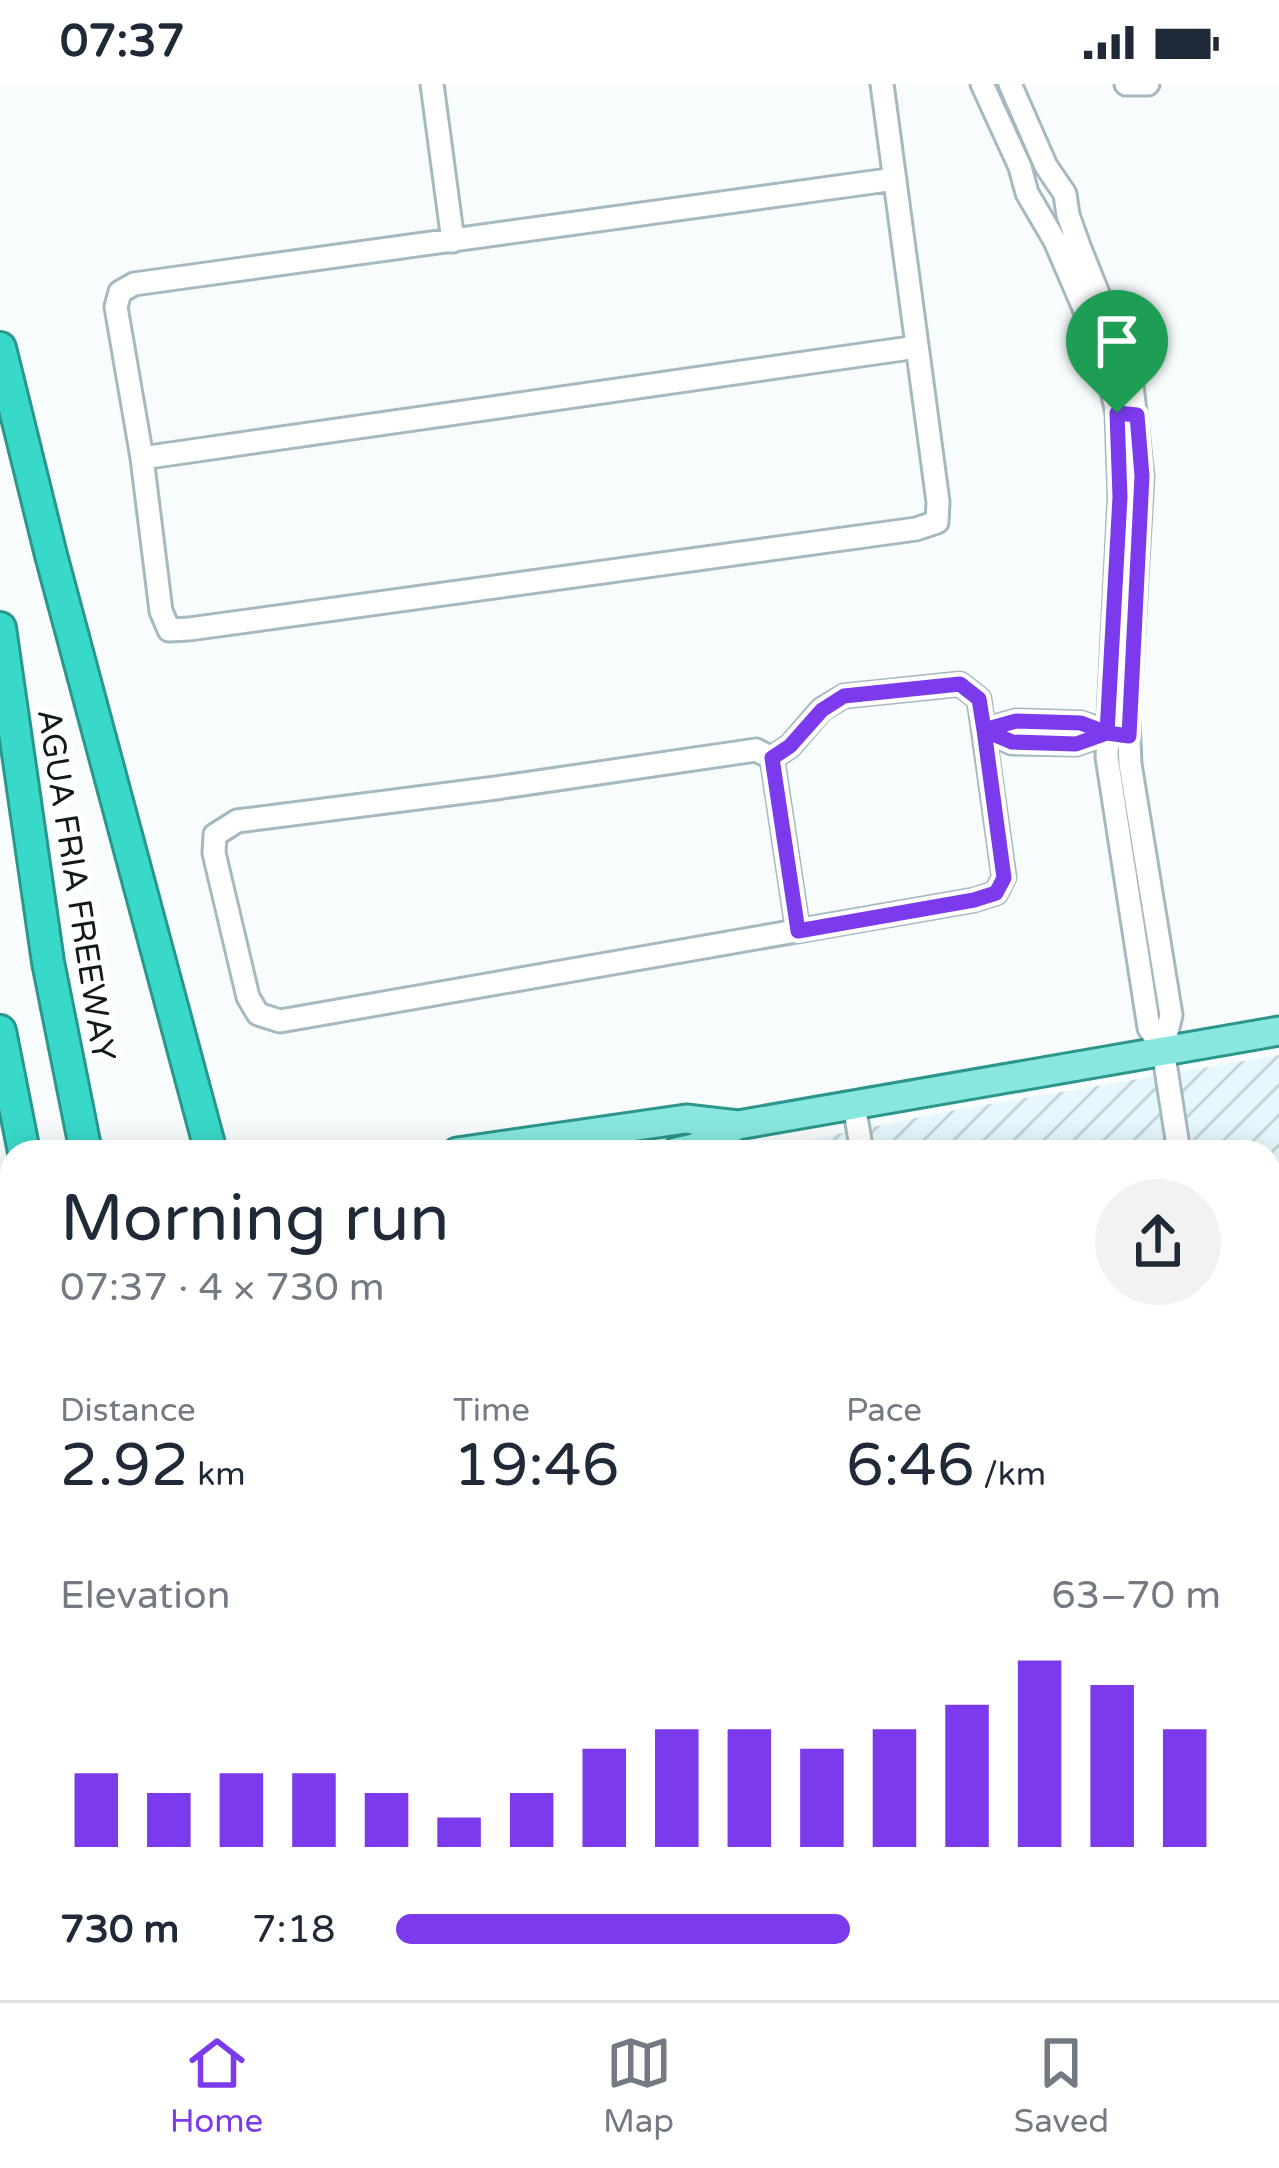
<!DOCTYPE html>
<meta charset="utf-8">
<style>
:root{--surface:#fff;--page:#f2f2f3;--text:#1f2937;--muted:#747a83;--line:#e0e1e3;--accent:#7c3aed}
body{margin:0;font-family:"Varela Round",sans-serif;background:var(--page);color:var(--text);height:100vh;display:flex;flex-direction:column;font-size:45px;white-space:nowrap}
*{box-sizing:border-box;margin:0}
p{font-size:39px;color:var(--muted)}
.icon{flex:none;width:66px;height:66px;fill:none;stroke:currentColor;stroke-width:2;stroke-linecap:round;stroke-linejoin:round}
.map{position:relative;flex:1;overflow:hidden}
.side{position:absolute;left:0px;top:1056px;width:1281px;height:861px;display:flex;flex-direction:column;background:var(--surface);border-radius:36px 36px 0 0;box-shadow:0 6px 30px #0003}
.side>*{flex:none}
.pin{position:absolute;display:grid;place-items:center;width:102px;height:102px;color:#fff;margin:-123px -51px;border-radius:50% 50% 50% 0;rotate:-45deg;box-shadow:0 0 12px #0007}
.pin .icon{rotate:45deg}
.round{display:grid;place-items:center;flex:none;width:126px;height:126px;border-radius:63px;background:var(--page)}
.headline{display:flex;align-items:center;justify-content:space-between;height:204px;padding:0 60px}
h1{font-size:66px;font-weight:600;line-height:90px}
.metrics{display:grid;grid-template-columns:repeat(3,1fr);gap:18px;height:204px;padding:12px 60px}
.metrics div{display:grid;align-content:center}
.metrics b{font-size:60px;font-weight:600}
.metrics small{font-size:33px;font-weight:400}
.metrics p{font-size:33px}
.chart{height:336px;padding:24px 60px}
.chart p{display:flex;justify-content:space-between}
.chart svg{width:100%;height:216px;margin-top:12px;stroke:var(--accent);stroke-width:6}
ul{padding:0 60px;list-style:none;font-size:39px}
li{display:grid;grid-template-columns:192px 144px 1fr;align-items:center;height:90px}
li i{height:30px;border-radius:15px;background:var(--accent)}
.status{display:flex;justify-content:space-between;align-items:center;height:84px;padding:0 60px;background:var(--surface);direction:ltr}
.status svg{height:33px;fill:currentColor}
.tabs{display:flex;justify-content:space-around;align-items:center;height:168px;border-top:3px solid var(--line);background:var(--surface);font-size:33px;color:var(--muted)}
.tabs a{display:grid;justify-items:center;gap:6px}
.tabs .on{color:var(--accent)}
.map>svg:first-child{display:block}
.industrial{fill:url(#industrial-furrows)}
.park{fill:url(#park-tufts)}
.lines{fill:none;stroke-linecap:round;stroke-linejoin:round}
.stream{stroke:#757992;stroke-width:4.5}
.building{fill:url(#building-back-hatch)}
.minor-casing{stroke:#a5bac0;stroke-width:27}
.major-casing{stroke:#2b968c;stroke-width:33}
.highway-casing{stroke:#2b968c;stroke-width:36}
.path{stroke:#a0a6a7;stroke-width:3;stroke-dasharray:9 9;stroke-linecap:butt}
.minor{stroke:#fff;stroke-width:21}
.major{stroke:#88e8df;stroke-width:27}
.highway{stroke:#39d9c9;stroke-width:30}
.route-casing{stroke:#fff;stroke-width:24}
.route{stroke:#7c3aed;stroke-width:15}
.labels{text-anchor:middle;dominant-baseline:central;stroke-width:12;stroke-linejoin:round;paint-order:stroke}
.street-label{font-size:33px;fill:#11191b;stroke:#fff}
</style>
<div class="status"><b>07:37</b><svg viewBox="0 0 49 12"><path d="M0 12V9h3v3zM5 12V6h3v6zM10 12V3h3v9zM15 12V0h3v12zM26 1h20v11H26zM47 4h2v5h-2z"/></svg></div>
<div class="map">
<svg width="1279" height="1916" viewBox="0 0 1279 1916">
<defs>
<pattern id="industrial-furrows" width="10" height="10" patternUnits="userSpaceOnUse" patternTransform="scale(3)"><rect width="10" height="10" fill="#e6f8fd"/><path d="M-1 1l2-2M0 10L10 0M9 11l2-2" fill="none" stroke="#c4d4d8"/></pattern>
<pattern id="park-tufts" width="24" height="20" patternUnits="userSpaceOnUse" patternTransform="scale(3)"><rect width="24" height="20" fill="#d3e9d8"/><path d="M3 7l-1-3M5 7V3M7 7l1-3M15 17l-1-3M17 17v-4M19 17l1-3" fill="none" stroke="#b4c7b9"/></pattern>
<pattern id="building-back-hatch" width="6" height="6" patternUnits="userSpaceOnUse" patternTransform="scale(3)"><rect width="6" height="6" fill="#404c57"/><path d="M-1 5l2 2M0 0l6 6M5-1l2 2" fill="none" stroke="#58626b"/></pattern>
</defs>
<rect width="100%" height="100%" fill="#f8fcfd"/>
<path class="industrial" d="M1279 971V1916H584L578 1905H1269V1068H750L950 1027Z"/>
<path class="park" d="M0 1617 12 1639V1802L0 1779Z"/>
<g class="lines">
<path class="stream" d="M0 1537 12 1560
M217 1905 224 1916"/>
</g>
<path class="building" d="M0 1794 12 1816V1862L0 1868Z"/>
<g class="lines">
<defs>
<path id="minor" d="M432 0 453 157
M882 0 938 418 937 438 916 445 189 545 169 546 161 527 142 374 116 223 120 208 134 200 895 95
M982 0 1020 83 1027 109 1055 157 1095 250 1107 285 1117 329 1120 413 1107 673 1149 944 1163 966
M1010 0 1046 82 1065 110 1068 131 1079 162 1131 292 1142 392 1128 633 1130 680 1171 931 1163 966 1179 1068
M1126 0H1148
M142 374 917 263
M960 600 979 615 1004 793 996 809 974 816 280 937 258 930 248 913 214 769 215 751 237 737 496 704 756 666 772 674 790 662 822 625 844 612Z
M984 646 1016 637 1081 639 1118 651
M984 646 1012 659 1076 660 1107 649
M772 674 798 847
M854 1021 862 1068
M1269 1228 1279 1227
M1269 1539 1279 1538
M1269 1581 1279 1633
M1269 1874 1279 1868
M0 1905 12 1899
M98 1905 104 1916
M619 1905 626 1916
M1166 1916 1200 1905"/>
<path id="major" d="M457 1068 686 1035 738 1041 1279 947
M676 1068 694 1064 738 1041
M0 1142 12 1140
M0 1198 12 1195"/>
<path id="highway" d="M0 264 51 471 211 1068
M0 544 48 878 86 1068
M0 947 24 1068
M0 1404 12 1433
M312 1905 320 1916
M367 1905 373 1916
M436 1905 443 1916
M488 1905 494 1916"/>
</defs>
<use href="#minor" class="minor-casing"/>
<use href="#major" class="major-casing"/>
<use href="#highway" class="highway-casing"/>
<path class="path" d="M0 1716 12 1729"/>
<use href="#minor" class="minor"/>
<use href="#major" class="major"/>
<use href="#highway" class="highway"/>
</g>
<g class="lines">
<defs>
<path id="route" d="M1117 329 1120 413 1107 649 1081 639 1016 637 984 646 1004 794 996 809 974 816 798 847 772 674 790 662 822 626 844 612 960 600 979 615 984 646 1012 658 1076 660 1107 649 1129 652 1142 392 1137 331 1117 329"/>
</defs>
<use href="#route" class="route-casing"/>
<use href="#route" class="route"/>
</g>
<g class="labels">
<g class="street-label">
<text transform="translate(76 801) rotate(81)">AGUA FRIA FREEWAY</text>
</g>
</g>
</svg>
<div class="pin" style="left:1117px;top:329px;background:#1e9e55"><svg class="icon" aria-label="arrive" viewBox="0 0 24 24"><path d="M6 21V4h12l-3 4 3 4H6"/></svg></div>
<section class="side">
<div class="headline"><div><h1>Morning run</h1><p>07:37 · 4 × 730 m</p></div><a class="round"><svg class="icon" aria-label="share" viewBox="0 0 24 24"><path d="M12 15V3M7 8l5-5 5 5M5 13v7h14v-7"/></svg></a></div>
<div class="metrics">
<div><p>Distance</p><b>2.92<small> km</small></b></div>
<div><p>Time</p><b>19:46</b></div>
<div><p>Pace</p><b>6:46<small> /km</small></b></div>
</div>
<div class="chart"><p><span>Elevation</span>63–70 m</p>
<svg viewBox="0 0 160 44" preserveAspectRatio="none"><path d="M5 44V29M15 44V33M25 44V29M35 44V29M45 44V33M55 44V38M65 44V33M75 44V24M85 44V20M95 44V20M105 44V24M115 44V20M125 44V15M135 44V6M145 44V11M155 44V20"/></svg>
</div>
<ul>
<li><b>730 m</b>7:18<i style="width:55%"></i></li>
</ul>
</section>
</div>
<nav class="tabs">
<a class="on"><svg class="icon" aria-label="home" viewBox="0 0 24 24"><path d="M3 11l9-7 9 7M6 9v11h12V9"/></svg>Home</a>
<a><svg class="icon" aria-label="map" viewBox="0 0 24 24"><path d="M3 6l6-2 6 2 6-2v14l-6 2-6-2-6 2zM9 4v14M15 6v14"/></svg>Map</a>
<a><svg class="icon" aria-label="saved" viewBox="0 0 24 24"><path d="M7 4h10v16l-5-4-5 4z"/></svg>Saved</a>
</nav>
